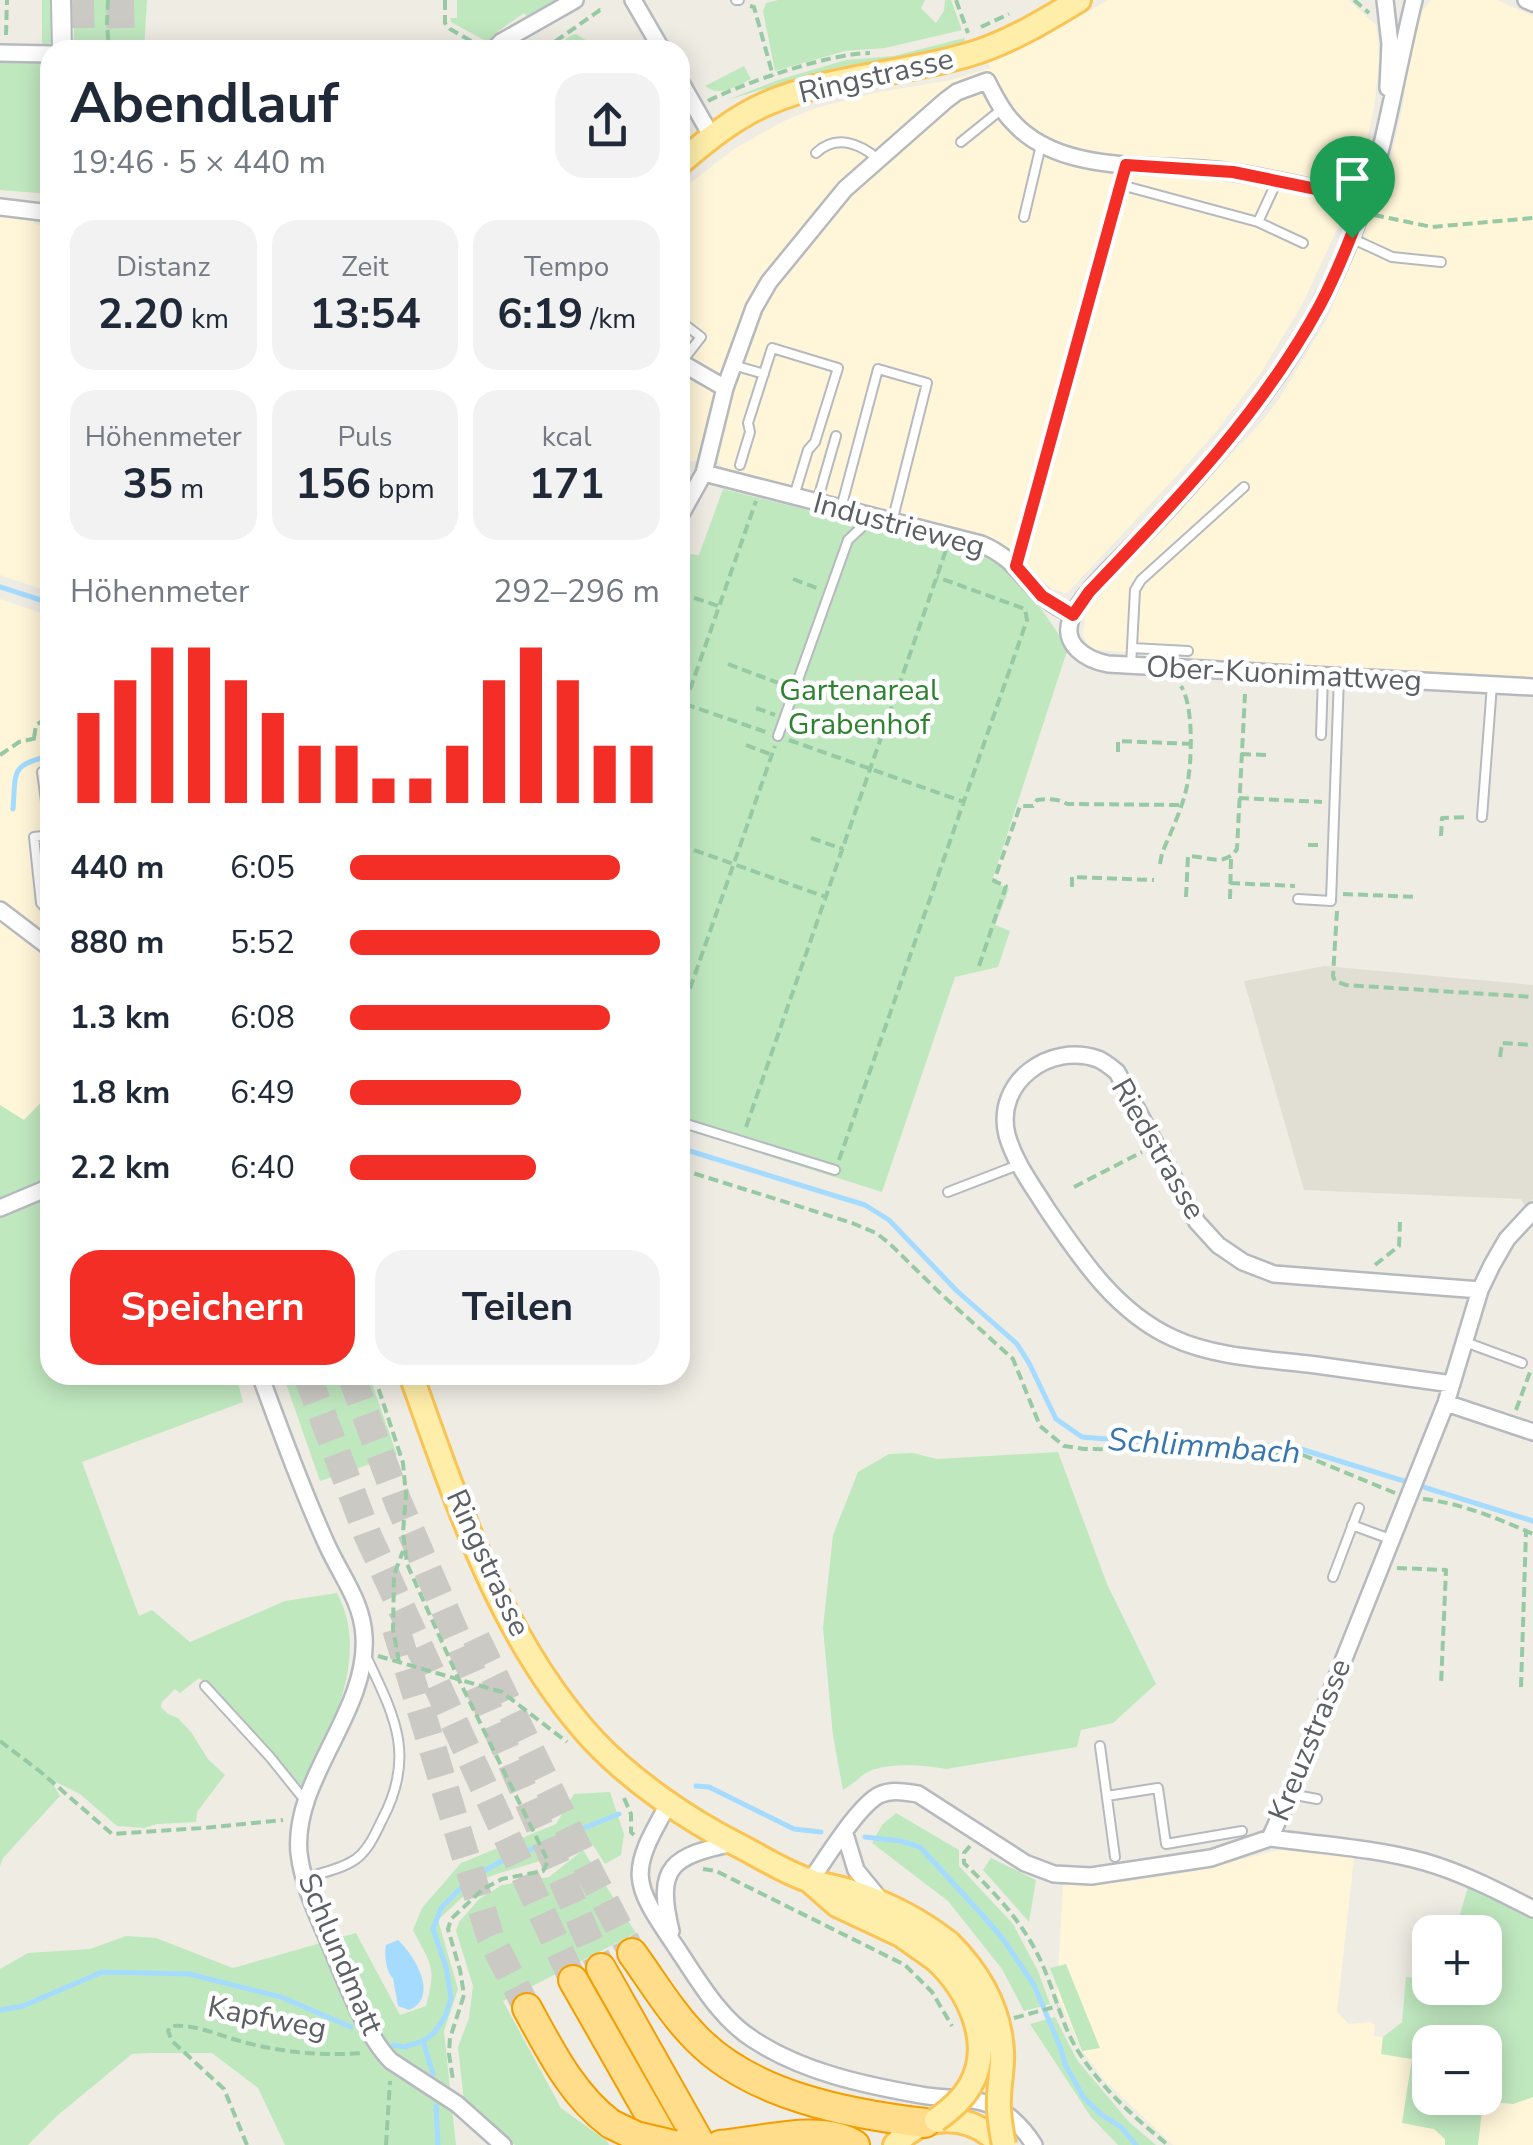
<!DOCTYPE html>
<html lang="de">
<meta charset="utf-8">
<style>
:root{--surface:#fff;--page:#f2f2f3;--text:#1f2937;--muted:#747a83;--accent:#f32e26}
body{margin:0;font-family:"Nunito Sans",sans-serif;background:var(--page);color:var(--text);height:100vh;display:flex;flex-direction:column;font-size:38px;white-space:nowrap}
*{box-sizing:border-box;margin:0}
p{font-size:32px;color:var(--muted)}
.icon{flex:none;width:55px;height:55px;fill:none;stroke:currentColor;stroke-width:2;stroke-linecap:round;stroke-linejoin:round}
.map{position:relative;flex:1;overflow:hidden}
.sheet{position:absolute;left:40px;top:40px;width:650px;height:1345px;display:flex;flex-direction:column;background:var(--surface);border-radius:30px;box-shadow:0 5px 25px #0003}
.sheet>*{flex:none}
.controls{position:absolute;left:1412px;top:1915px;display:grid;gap:20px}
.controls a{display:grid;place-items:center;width:90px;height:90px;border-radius:20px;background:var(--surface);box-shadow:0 5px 25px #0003;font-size:50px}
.pin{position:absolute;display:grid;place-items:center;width:85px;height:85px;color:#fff;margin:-102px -42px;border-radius:50% 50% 50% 0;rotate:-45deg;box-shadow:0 0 10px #0007}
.pin .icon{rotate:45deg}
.round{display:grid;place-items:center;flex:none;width:105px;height:105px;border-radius:30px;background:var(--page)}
.overview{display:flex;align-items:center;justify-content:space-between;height:170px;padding:0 30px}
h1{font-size:55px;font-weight:700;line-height:75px}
.figures{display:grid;grid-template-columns:repeat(3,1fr);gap:15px;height:170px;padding:10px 30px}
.figures div{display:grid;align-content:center;border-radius:25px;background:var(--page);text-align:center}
.figures b{font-size:42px;font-weight:700}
.figures small{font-size:28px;font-weight:400}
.figures p{font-size:28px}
.chart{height:280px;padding:20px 30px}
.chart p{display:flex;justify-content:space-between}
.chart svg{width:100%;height:180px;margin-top:10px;stroke:var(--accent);stroke-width:6}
.primary-button{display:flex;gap:20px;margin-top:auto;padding:20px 30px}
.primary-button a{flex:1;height:115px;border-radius:30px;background:var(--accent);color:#fff;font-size:40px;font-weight:700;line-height:115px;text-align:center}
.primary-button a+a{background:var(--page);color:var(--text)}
ul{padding:0 30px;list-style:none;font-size:32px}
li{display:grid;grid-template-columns:160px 120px 1fr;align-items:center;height:75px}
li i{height:25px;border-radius:12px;background:var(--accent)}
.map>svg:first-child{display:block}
.commercial{fill:#fff5d9}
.education{fill:#e1ded4}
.green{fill:#c0e8bf;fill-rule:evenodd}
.water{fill:#a4dbff}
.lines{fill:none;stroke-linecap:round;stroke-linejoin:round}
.stream{stroke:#a4dbff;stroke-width:5}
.motorway-tunnel{stroke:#cac9c4;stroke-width:28;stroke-dasharray:28 14;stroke-linecap:butt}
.service-casing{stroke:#b6babe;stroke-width:12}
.minor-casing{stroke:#b6babe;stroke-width:20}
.tertiary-casing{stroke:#b6babe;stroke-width:22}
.primary-casing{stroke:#f9c453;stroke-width:28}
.motorway-casing{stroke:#f39d00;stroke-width:32}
.path{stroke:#97caa4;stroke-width:4;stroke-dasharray:10 5;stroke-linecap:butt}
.service{stroke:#fff;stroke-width:8}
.minor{stroke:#fff;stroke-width:15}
.tertiary{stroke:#fff;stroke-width:18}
.primary{stroke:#ffeea9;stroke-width:22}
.motorway{stroke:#ffdd8b;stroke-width:28}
.primary-bridge-casing{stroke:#f9c453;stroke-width:28;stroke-linecap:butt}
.motorway-bridge-casing{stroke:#f39d00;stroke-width:32;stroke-linecap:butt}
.primary-bridge{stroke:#ffeea9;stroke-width:22}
.motorway-bridge{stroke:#ffdd8b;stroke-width:28}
.route-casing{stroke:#fff;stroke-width:20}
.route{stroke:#f32e26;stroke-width:12}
.labels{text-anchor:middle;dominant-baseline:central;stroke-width:9;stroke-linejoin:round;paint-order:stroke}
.street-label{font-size:30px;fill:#5c6065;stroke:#fff}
.park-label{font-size:30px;fill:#2f8230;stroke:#fff}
.water-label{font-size:32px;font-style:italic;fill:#3876ae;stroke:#fff}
</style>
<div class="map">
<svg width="1533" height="2145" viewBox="0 0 1533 2145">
<rect width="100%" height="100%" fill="#efece4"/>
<path class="commercial" d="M1108 0H1348L1376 25 1377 32 1379 59 1375 101 1369 132 1346 210 1302 305 1262 371 1215 433 1174 479 1068 592 1064 593 1050 588 1032 569 990 539 723 469 718 461H690L680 488V191L734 149 784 121 816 108 874 93 950 80 990 68 988 62 1037 40Z
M1431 0H1497L1533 16V682L1394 675 1090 649 1083 635 1086 611 1263 420 1279 399 1327 319 1378 200 1391 158 1402 110 1414 26H1417L1423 10Z
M0 213 35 217 33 223 50 228V335L41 403 50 486V592L0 575Z
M0 599 50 616V1093L24 1121 0 1105Z
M1279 1850 1354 1858 1337 2012 1349 2024 1371 2022 1375 2025 1374 2036 1383 2037 1382 2054 1412 2059 1403 2123 1434 2129 1445 2139V2145H1173L1105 2081 1081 2049 1057 1994 1063 1885 1124 1882 1192 1872Z
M1533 2097V2145H1478L1483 2101 1513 2104Z"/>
<path class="education" d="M1325 966 1533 985V1199L1525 1206 1521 1199 1304 1190 1244 981Z"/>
<path class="green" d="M42 0H56L53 42 42 46Z
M74 0H147L144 50H74Z
M457 0H559L529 19 524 13 497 32 500 38 489 41 482 39 451 22 450 18H457Z
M778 0H925L921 8 936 23 944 11 945 0H951L962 30 885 48 845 51 775 71 763 11 766 3Z
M576 34 601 50H549L572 35Z
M964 38 966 42 904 60 839 67 727 100 778 80 846 60 894 56Z
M0 59 47 61 49 63 50 194 0 190Z
M744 66 751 79C736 86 720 98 705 86Z
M723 489 991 556C1024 579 1045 615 1068 648L992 881 1009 889 995 925 1010 931 998 967 955 977 882 1192 680 1128V553L699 555Z
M50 1093V1375H236L243 1402 82 1462 139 1616 152 1610 190 1642 285 1601 337 1593C371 1656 330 1731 303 1790L214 1691 199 1678 180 1693 175 1689 162 1702 161 1707 168 1714 178 1718 191 1732 208 1759 225 1775 197 1812 196 1822 157 1824 144 1828 117 1826 80 1794 50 1779 60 1796 3 1858 0 1866V1105L24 1120Z
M283 1375H369L397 1455 320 1481Z
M1058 1452 1107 1584 1156 1684 1113 1723 1081 1730 1077 1747 946 1769C925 1765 881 1761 863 1775 856 1781 851 1785 843 1790L833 1736 823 1628 833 1535 858 1472 889 1454 913 1453 937 1459Z
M610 1792 624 1834 621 1855 605 1864 593 1845 497 1874 481 1880 438 1920 458 1989 444 2031 456 2145H285L258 2088 212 2053H150L132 2054 58 2115 28 2145H0V1969L28 1953 90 1949 126 1936 156 1938 233 1968 356 1933 400 2015 426 2006C437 1965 431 1966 413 1930L422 1908 461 1863 556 1824 574 1794Z
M896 1813 959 1850V1866L1013 1924 1038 1971 1050 2004 1024 2011 1002 1969 948 1901 872 1843 882 1825Z
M583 1850 636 1933 503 2001 561 2108 607 2141 609 2145H515L464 2101 458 2047 469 2018 473 1986 456 1931 459 1922 479 1899 502 1885 549 1877Z
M991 1858 1036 1880 1029 1922 983 1870Z
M1468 1887 1533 1919V2097L1513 2104 1483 2101 1478 2145H1445V2139L1434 2129 1402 2123 1412 2059 1381 2054 1383 2037 1402 2022 1406 1977 1417 1978 1420 1964 1430 1966V1988H1485V1932H1455ZM1430 2042H1485V2098H1430Z
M1066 1964 1100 2048 1082 2051 1050 1968Z
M1055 2017 1077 2060 1129 2122 1156 2145H1118L1091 2117 1030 2024Z"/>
<path class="water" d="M398 1940C415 1956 440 1997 409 2010L398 2006 393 1978C386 1972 384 1954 386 1945Z"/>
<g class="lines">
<path class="stream" d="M0 587 50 603
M13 809C16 771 10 765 50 756
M680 1148 865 1205 889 1220 957 1291 1017 1344 1029 1363 1056 1419 1082 1437 1156 1443 1291 1446 1533 1521
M696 1786 709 1787 794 1829 821 1832
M865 1837 901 1841 920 1847 985 1918 1003 1939 1034 1985 1061 2049 1065 2064 1084 2098 1102 2115 1121 2127 1136 2145
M0 2010 23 2006 102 1972 189 1974 281 1997 351 2027
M423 2041 433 2074
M393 2045 404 2047 423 2041 434 2033 445 2017 451 1998 446 1967 433 1929 441 1908 471 1878 504 1860 619 1814
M436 2106 438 2145"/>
<path class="motorway-tunnel" d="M80 0 81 50
M120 0 121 50
M307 1375 368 1536 573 1980
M351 1375 398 1502 601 1968
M396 1629 490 1936 527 2008
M476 1638 583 1859 632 1953"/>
<defs>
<path id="service" d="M736 0H739
M961 142 1002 109
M816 153C836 134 859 143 878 159
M1121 185 1258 222 1303 243
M1024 217 1041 145
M1258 222 1277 181
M1351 238 1392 257 1441 262
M680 321 701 337 680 364
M733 365 764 374
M740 465 750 432 748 423 772 348 838 368 815 442 808 450 794 496
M817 502 836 436
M841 508 878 369 927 383 892 522
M1016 566 1126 165
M1132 648 1188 651
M1131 666 1135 590 1141 580 1244 487
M1321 735 1323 676
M778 736 848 540 862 527 866 515
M42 772 50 831
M1482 817 1492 685
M50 835 34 837 41 903 50 913
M1298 899 1331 901 1339 677
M680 1122 835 1170
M948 1192 1018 1165
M1465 1342 1522 1363
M1352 1525 1390 1539
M1333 1577 1359 1508
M205 1686 270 1757 307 1803
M1100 1746 1115 1857
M1290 1794 1317 1799
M1107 1796 1158 1788 1166 1844 1242 1831
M305 1878C321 1873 342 1869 356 1859 369 1849 375 1834 382 1820 416 1756 395 1717 366 1656"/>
<path id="minor" d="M633 0 662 50
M1385 0 1390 44 1388 88
M1414 0C1402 49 1393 99 1381 148 1356 243 1311 336 1250 412 1219 452 1186 491 1151 527 1129 551 1083 590 1071 619 1061 645 1087 660 1108 664L1533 687
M1526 0 1533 3
M493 50 501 42 575 0
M0 53 50 54
M680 81 712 137
M0 207 50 213
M680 362 725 388
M704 473 981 544C1014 558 1020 576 1045 598 1053 605 1063 610 1073 615
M680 516 704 473 725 388 754 308 769 282 845 189 945 101 957 92 987 81C994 95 1001 109 1011 120 1058 175 1150 163 1214 170 1265 175 1315 190 1365 199
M0 910 50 948
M0 1208 50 1187
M260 1375C281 1432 302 1490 327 1545 341 1576 362 1601 364 1636 369 1712 292 1779 299 1853 303 1888 321 1922 334 1954 347 1985 367 2037 391 2061L457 2104 503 2145
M1452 1384C1406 1378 1361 1371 1316 1365 1270 1359 1216 1358 1173 1338 1116 1312 1081 1259 1047 1209 1032 1185 1015 1163 1007 1135 994 1082 1050 1042 1098 1059 1105 1062 1111 1067 1117 1072L1197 1222 1218 1245 1243 1262 1274 1274 1480 1290
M1446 1403 1533 1432
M669 1803C629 1873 630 1880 676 1947 698 1980 720 2019 754 2040 803 2072 864 2085 921 2095 941 2099 962 2097 982 2102 1003 2107 1023 2127 1034 2145
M845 1834 856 1870 878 1897
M1270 1838C1321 1845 1375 1848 1425 1862 1463 1873 1498 1891 1533 1909
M810 1881C826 1859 857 1807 879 1795 892 1789 904 1792 918 1794L1025 1863 1054 1874 1091 1876 1211 1858 1270 1838 1290 1794 1446 1403 1480 1290 1492 1265 1507 1239 1533 1211
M671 1931C655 1866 672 1856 734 1843"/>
<path id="tertiary" d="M61 0 62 50"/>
<path id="primary" d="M680 163C707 140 735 117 768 103 834 75 909 74 977 52 1013 40 1046 20 1079 0
M411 1375C457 1502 500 1639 594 1741 632 1781 687 1819 736 1844 760 1856 785 1873 811 1881 825 1886 841 1887 855 1893 888 1904 921 1921 949 1943
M813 1884 837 1905 901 1935 935 1959
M895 2145C924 2111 971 2113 1001 2145"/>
<path id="motorway" d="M632 1953C653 1982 672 2014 697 2039 753 2096 849 2114 925 2123
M601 1968 701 2145
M573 1980 667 2145
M527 2008C550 2050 572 2095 611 2124
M720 2145C759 2142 821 2123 855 2145"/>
</defs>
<use href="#service" class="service-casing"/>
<use href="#minor" class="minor-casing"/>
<use href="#tertiary" class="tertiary-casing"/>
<use href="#primary" class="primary-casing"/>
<use href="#motorway" class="motorway-casing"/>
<path class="path" d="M108 0 107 24 109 50
M445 0V23L450 29 480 46
M956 0 968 33
M1354 0 1369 13
M750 6 754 7 773 76
M981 27 1009 14
M6 35 7 0
M543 50 600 10H605
M708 101C743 83 831 53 870 53
M1374 215 1432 227 1533 218
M793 579 817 588
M680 593 718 606
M728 664 784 685
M685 704 766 732
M756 708 775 715
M680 718 756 501
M34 738 36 725 44 720 50 719
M789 740 964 802
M746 745 770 754
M1118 752V741L1195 744
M1241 754 1266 755
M0 755 19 742 50 735
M1239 798 1322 802
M1441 836 1442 818 1469 817
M811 838 843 849
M680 845 826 897
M1308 845H1320
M1160 864 1162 853C1171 832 1182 809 1187 786 1192 762 1194 706 1181 686
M1230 883 1295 886
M1072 887V877L1154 880
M1343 894 1417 897
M1186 897 1188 856C1207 856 1224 868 1237 849L1245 694
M1230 899 1231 859
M1337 911 1333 976 1335 981 1346 985 1533 997
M979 966 1006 886 994 881 1020 806H1033L1037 800C1046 799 1059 798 1067 804L1181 805
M680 1017 775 746
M1500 1057 1502 1043 1533 1045
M746 1127 946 550
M839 1160 1027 620 1025 609 937 577
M680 1169 852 1223 876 1233 889 1243 940 1293 1013 1359 1040 1426 1064 1446 1084 1449 1199 1450 1303 1455 1395 1493
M1074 1187 1142 1152
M1375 1265 1399 1246 1400 1222
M374 1375 403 1463 406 1495 403 1532 407 1564 459 1680 548 1861 543 1871 502 1879 483 1889 451 1919 448 1929 460 1970 464 1995 450 2038 449 2054 453 2080
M1516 1410 1530 1372
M1423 1499C1461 1503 1499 1519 1533 1534
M1397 1568 1446 1570 1441 1685
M378 1656 502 1692 567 1742
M399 1662 393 1629 394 1575 403 1551
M1521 1687 1526 1532
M0 1741 42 1773 112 1834 203 1828 283 1820
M624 1798 631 1814V1832L634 1835
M970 1846 964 1853V1863C996 1894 1025 1924 1043 1966 1055 1993 1062 2026 1078 2051 1102 2089 1134 2117 1168 2145
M703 1869 716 1871 905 1965 932 1992 952 2026
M1014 2018 1058 2006
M247 2145 224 2089 172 2041 168 2031 171 2026C198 2024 222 2037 247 2043 286 2053 325 2056 364 2053
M386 2145 390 2081"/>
<use href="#service" class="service"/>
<use href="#minor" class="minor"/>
<use href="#tertiary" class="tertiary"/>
<use href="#primary" class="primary"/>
<use href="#motorway" class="motorway"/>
<defs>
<path id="primary-bridge" d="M949 1943C979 1973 1000 2009 1002 2052 1003 2068 999 2083 999 2099 998 2114 1001 2130 1004 2145
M935 1959C968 1989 995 2043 970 2086 962 2100 949 2111 936 2120"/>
<path id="motorway-bridge" d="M611 2124 636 2136 674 2145"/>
</defs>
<use href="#primary-bridge" class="primary-bridge-casing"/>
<use href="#motorway-bridge" class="motorway-bridge-casing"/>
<use href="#primary-bridge" class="primary-bridge"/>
<use href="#motorway-bridge" class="motorway-bridge"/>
</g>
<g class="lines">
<defs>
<path id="route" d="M1126 165 1233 172 1365 199C1352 235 1338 271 1320 305 1261 414 1174 503 1089 592L1073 615 1042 596 1016 566Z"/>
</defs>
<use href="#route" class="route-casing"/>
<use href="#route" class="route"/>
</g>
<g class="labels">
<g class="street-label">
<text transform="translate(876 76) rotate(-13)">Ringstrasse</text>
<text transform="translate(899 525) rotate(15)">Industrieweg</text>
<text transform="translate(1284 674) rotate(3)">Ober-Kuonimattweg</text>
<text transform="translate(1158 1149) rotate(60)">Riedstrasse</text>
<text transform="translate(488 1563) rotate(65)">Ringstrasse</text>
<text transform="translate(1310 1740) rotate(-68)">Kreuzstrasse</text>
<text transform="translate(340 1954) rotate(67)">Schlundmatt</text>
<text transform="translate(267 2018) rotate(11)">Kapfweg</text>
</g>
<g class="park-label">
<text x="859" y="690">Gartenareal<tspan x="859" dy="34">Grabenhof</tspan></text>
</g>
<g class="water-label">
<text transform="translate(1204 1446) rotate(4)">Schlimmbach</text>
</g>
</g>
</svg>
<div class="controls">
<a>+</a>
<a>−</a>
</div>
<div class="pin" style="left:1352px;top:238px;background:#1e9e55"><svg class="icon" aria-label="arrive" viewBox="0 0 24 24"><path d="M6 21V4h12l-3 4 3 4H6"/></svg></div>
<section class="sheet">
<div class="overview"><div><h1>Abendlauf</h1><p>19:46 · 5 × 440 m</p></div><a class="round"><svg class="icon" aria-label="share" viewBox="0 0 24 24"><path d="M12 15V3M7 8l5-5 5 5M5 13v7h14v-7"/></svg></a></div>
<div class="figures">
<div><p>Distanz</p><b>2.20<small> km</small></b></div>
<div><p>Zeit</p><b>13:54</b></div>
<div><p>Tempo</p><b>6:19<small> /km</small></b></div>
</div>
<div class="figures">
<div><p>Höhenmeter</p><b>35<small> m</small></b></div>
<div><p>Puls</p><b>156<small> bpm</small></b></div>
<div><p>kcal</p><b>171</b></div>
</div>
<div class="chart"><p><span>Höhenmeter</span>292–296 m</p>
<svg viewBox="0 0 160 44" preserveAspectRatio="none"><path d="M5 44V22M15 44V14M25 44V6M35 44V6M45 44V14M55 44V22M65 44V30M75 44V30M85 44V38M95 44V38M105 44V30M115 44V14M125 44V6M135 44V14M145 44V30M155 44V30"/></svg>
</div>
<ul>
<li><b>440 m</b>6:05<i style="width:87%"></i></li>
<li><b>880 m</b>5:52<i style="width:100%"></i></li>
<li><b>1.3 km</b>6:08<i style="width:84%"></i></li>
<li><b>1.8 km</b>6:49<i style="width:55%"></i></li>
<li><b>2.2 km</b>6:40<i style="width:60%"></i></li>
</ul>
<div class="primary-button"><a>Speichern</a><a>Teilen</a></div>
</section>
</div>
